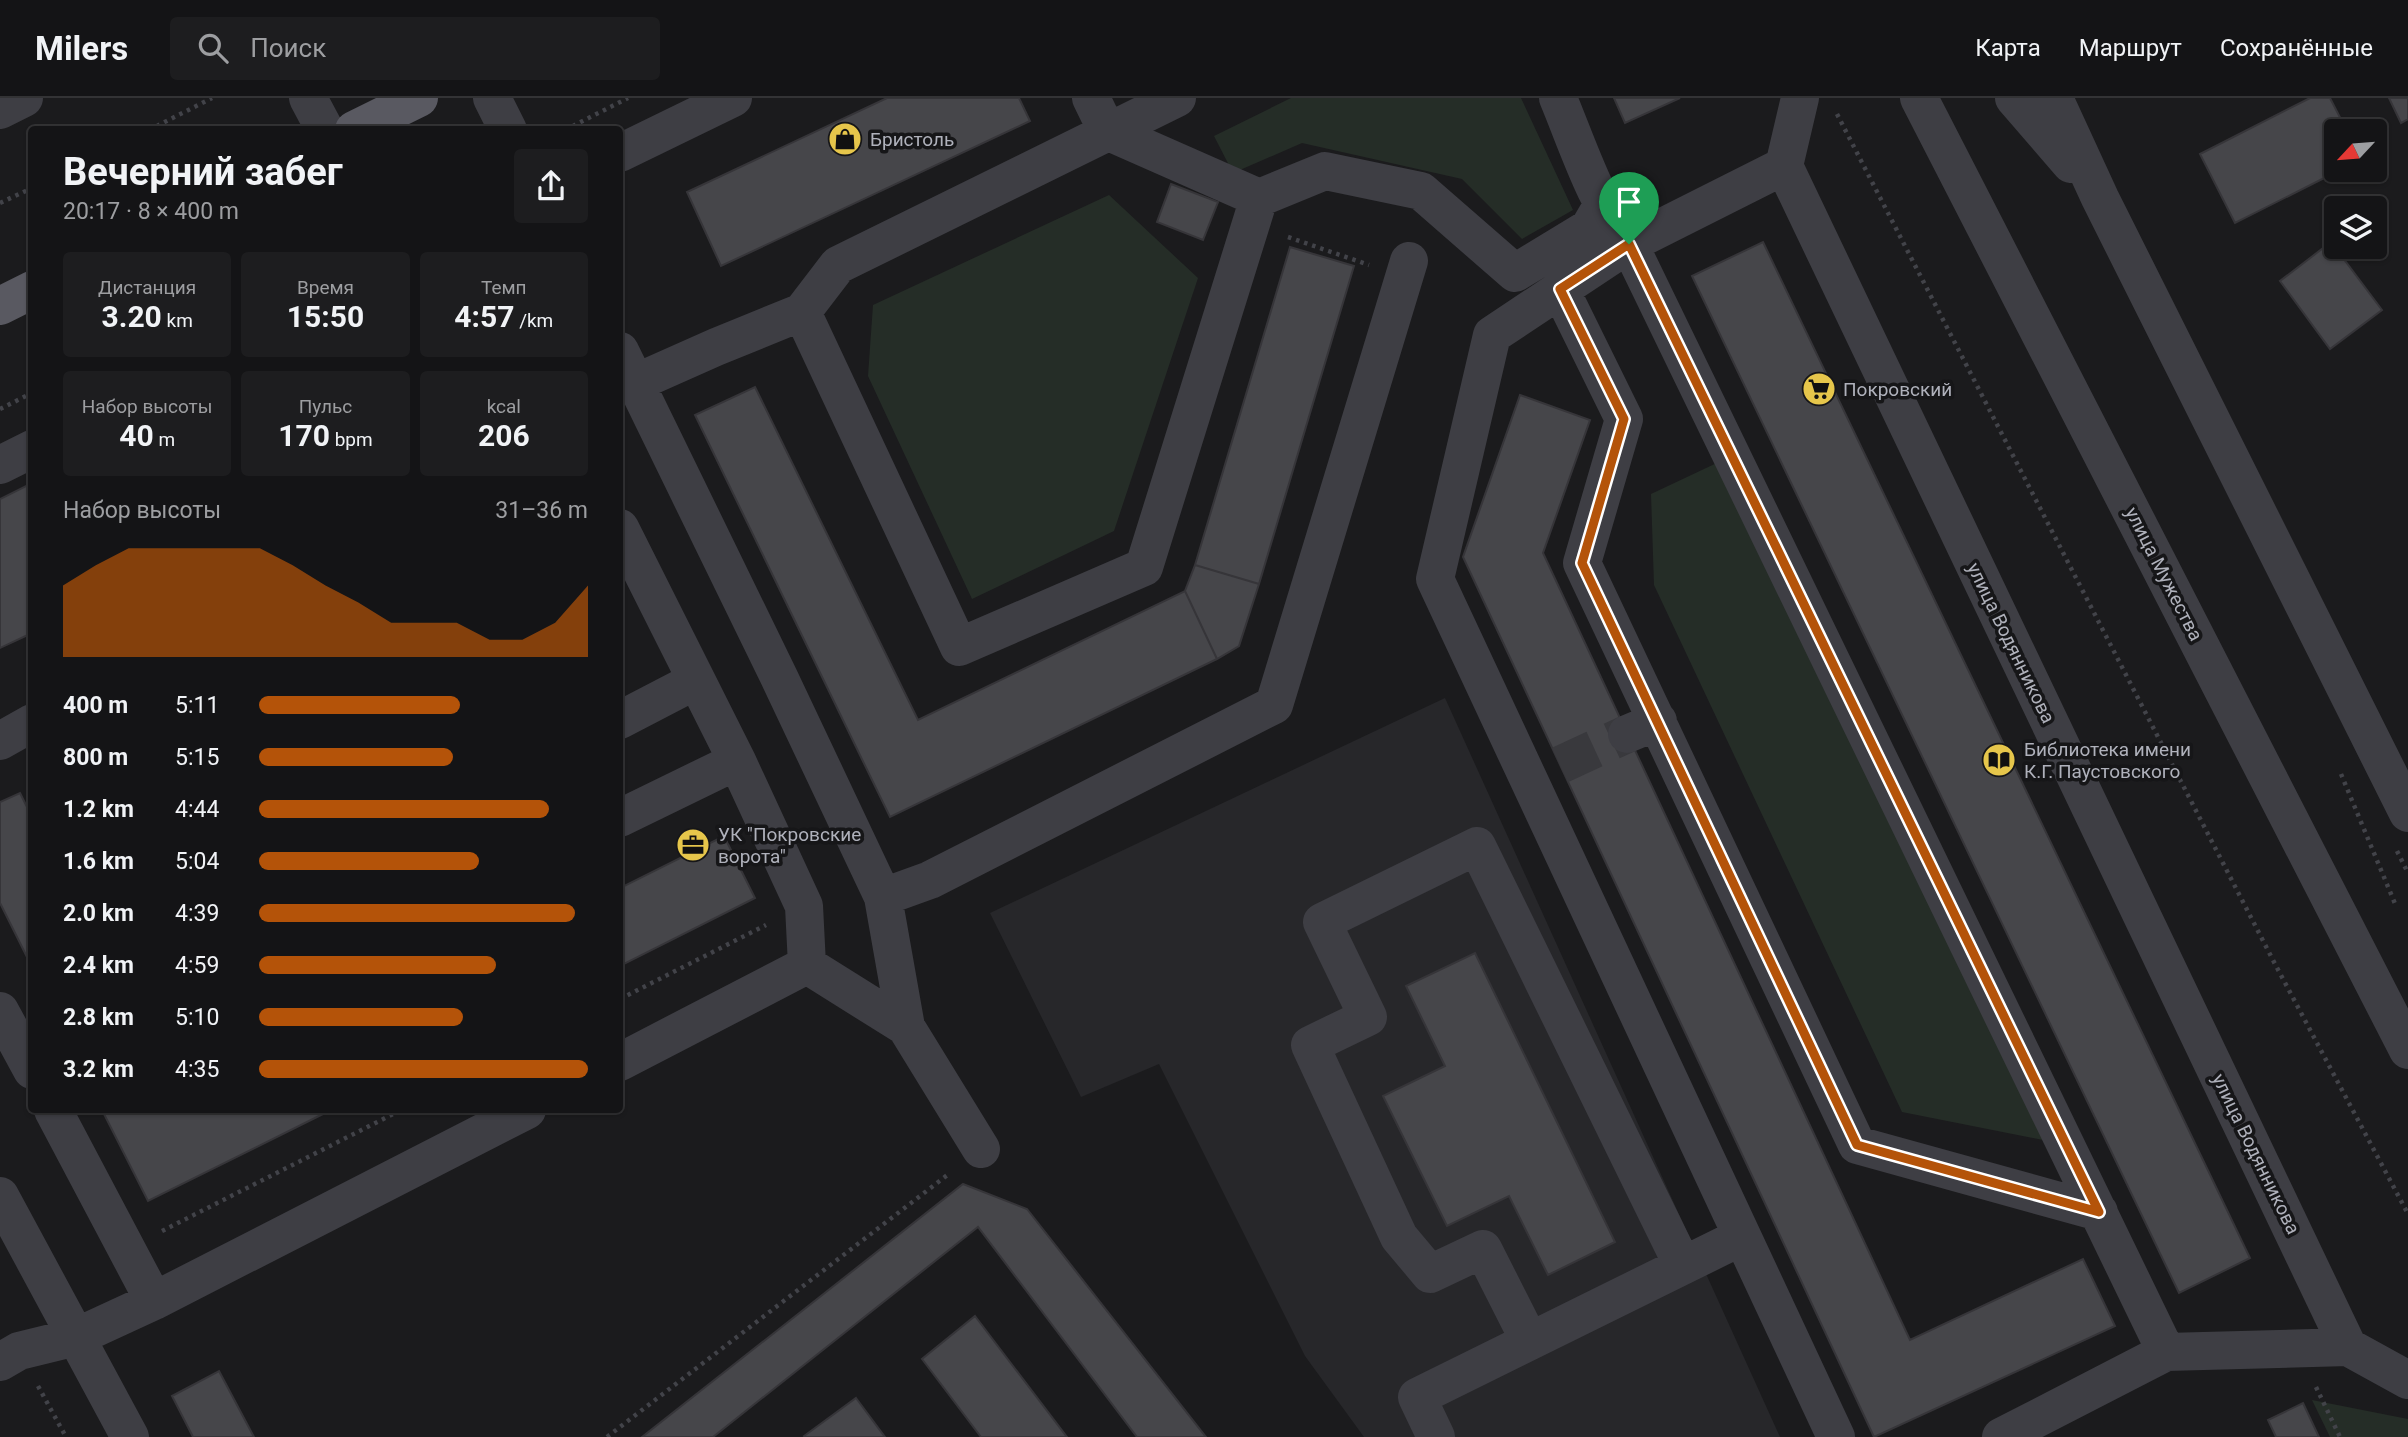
<!DOCTYPE html>
<html lang="ru">
<meta charset="utf-8">
<style>
:root{--surface:#141416;--page:#1d1d1f;--text:#f1f3f6;--muted:#9d9ea1;--line:#333335;--accent:#b45309}
body{margin:0;font-family:Roboto,sans-serif;background:var(--page);color:var(--text);height:100vh;display:flex;flex-direction:column;font-size:26px;white-space:nowrap}
*{box-sizing:border-box;margin:0}
p{font-size:23px;color:var(--muted)}
.icon{flex:none;width:38px;height:38px;fill:none;stroke:currentColor;stroke-width:2;stroke-linecap:round;stroke-linejoin:round}
.map{position:relative;flex:1;overflow:hidden}
.drawer{position:absolute;left:28px;top:28px;width:595px;height:987px;display:flex;flex-direction:column;background:var(--surface);border-radius:7px;box-shadow:0 2px 5px #0004,0 0 0 2px var(--line)}
.drawer>*{flex:none}
.needle{width:46px;rotate:244deg}
.controls{position:absolute;left:2324px;top:21px;display:grid;gap:14px}
.controls a{display:grid;place-items:center;width:63px;height:63px;border-radius:7px;background:var(--surface);box-shadow:0 2px 5px #0004,0 0 0 2px var(--line);font-size:35px}
.pin{position:absolute;display:grid;place-items:center;width:60px;height:60px;color:#fff;margin:-72px -30px;border-radius:50% 50% 50% 0;rotate:-45deg;box-shadow:0 0 7px #0007}
.pin .icon{rotate:45deg}
.round{display:grid;place-items:center;flex:none;width:74px;height:74px;border-radius:7px;background:var(--page)}
.summary{display:flex;align-items:center;justify-content:space-between;height:119px;padding:0 35px}
h1{font-size:38px;font-weight:700;line-height:52px}
.figures{display:grid;grid-template-columns:repeat(3,1fr);gap:10px;height:119px;padding:7px 35px}
.figures div{display:grid;align-content:center;border-radius:7px;background:var(--page);text-align:center}
.figures b{font-size:30px;font-weight:700}
.figures small{font-size:19px;font-weight:400}
.figures p{font-size:19px}
.chart{height:196px;padding:14px 35px}
.chart p{display:flex;justify-content:space-between}
.chart svg{width:100%;height:126px;margin-top:7px;fill:var(--accent);opacity:.7}
ul{padding:0 35px;list-style:none;font-size:23px}
li{display:grid;grid-template-columns:112px 84px 1fr;align-items:center;height:52px}
li i{height:18px;border-radius:9px;background:var(--accent)}
header{display:flex;align-items:center;gap:42px;box-sizing:border-box;height:98px;padding:0 35px;background:var(--surface);border-bottom:2px solid var(--line)}
header strong{font-size:33px}
nav{display:flex;gap:38px;margin-inline-start:auto;font-size:24px}
.search{width:490px;height:63px;background:var(--page);display:flex;align-items:center;gap:18px;box-sizing:border-box;padding:0 24px;border-radius:7px;color:var(--muted);font-size:26px}
.map>svg:first-child{display:block}
.built{fill:#27272a}
.green{fill:#252d27}
.building{fill:#46464a;stroke:#363539;stroke-width:2}
.lines{fill:none;stroke-linecap:round;stroke-linejoin:round}
.minor-tunnel{stroke:#39393d;stroke-width:38;stroke-dasharray:38 19;stroke-linecap:butt}
.path{stroke:#424349;stroke-width:4.5;stroke-dasharray:3.5 5;stroke-linecap:butt}
.minor{stroke:#3e3e44;stroke-width:38}
.major{stroke:#595961;stroke-width:38}
.route-casing{stroke:#fff;stroke-width:14}
.route{stroke:#b45309;stroke-width:9}
.labels{text-anchor:middle;dominant-baseline:central;stroke-width:7;stroke-linejoin:round;paint-order:stroke}
.poi-label{font-size:19px;fill:#afb1bb;stroke:#161618;text-anchor:start}
.street-label{font-size:19px;fill:#afb1bb;stroke:#161618}
</style>
<header>
<strong>Milers</strong>
<div class="search"><svg class="icon" aria-label="search" viewBox="0 0 24 24"><circle cx="10" cy="10" r="6"/><path d="M15 15l6 6"/></svg>Поиск</div>
<nav><a>Карта</a><a>Маршрут</a><a>Сохранённые</a></nav>
</header>
<div class="map">
<svg width="2408" height="1339" viewBox="0 0 2408 1339">
<rect width="100%" height="100%" fill="#1b1b1d"/>
<path class="built" d="M1445 600 1780 1339H1364L1305 1258 1159 966 1081 999 990 815Z"/>
<path class="green" d="M1291 0H1521L1573 112 1522 141 1462 81 1302 45 1233 75 1214 38Z
M1109 97 1198 180 1114 433 972 501 868 278 873 207Z
M1721 363 2043 1042 1902 1014 1654 487 1651 396Z
M2312 1302 2408 1321V1339H2330Z"/>
<path class="building" d="M887 0H1019L1030 23 721 168 687 94Z
M1614 0H1680L1625 25Z
M2310 0H2330L2347 33H2336V72H2340L2235 125 2200 56Z
M2389 0H2408V21L2401 25Z
M1171 86 1218 104 1203 142 1157 124Z
M1763 144 2250 1160 2179 1195 1692 178Z
M2331 144 2382 212 2330 251 2280 183Z
M1290 149 1354 168 1259 486 1195 467Z
M755 289 918 622 1185 493 1217 561 890 719 695 317Z
M1520 297 1590 322 1543 455 1910 1242 2083 1161 2115 1228 1874 1339 1463 459Z
M32 385V535L0 550V401Z
M1195 467 1259 486 1239 548 1217 561 1185 493Z
M20 695 32 719V869L0 805V704Z
M724 738 755 800 620 868V790Z
M1475 855 1615 1144 1548 1177 1509 1098 1447 1128 1383 998 1445 968 1406 888Z
M102 1012H331L148 1103Z
M963 1086 1027 1111 1206 1339H1137L978 1129 713 1339H642Z
M975 1218 1067 1339H981L922 1261Z
M219 1273 254 1339H193L172 1298Z
M856 1300 885 1339H805L804 1338Z
M2303 1305 2319 1339H2276L2268 1322Z"/>
<g class="lines">
<path class="minor-tunnel" d="M1560 667 1627 636"/>
<path class="path" d="M1837 16 2275 866 2408 1116
M149 32 212 0
M565 32 628 0
M0 105 32 90
M1288 139 1369 167
M0 311 32 295
M2341 676 2396 808
M2397 753 2408 775
M620 901 766 827
M162 1133 401 1012
M38 1288 66 1339
M2316 1289 2340 1339
M607 1339 950 1075"/>
<path class="minor" d="M308 0 325 32
M492 0 508 32
M1091 0 1107 33 1259 100 1325 73 1421 93 1515 175 1589 130 1603 106
M1558 0C1578 48 1596 106 1629 146L2166 1254
M1800 0 1784 68 1629 146 1492 237 1435 481 1836 1339
M1919 0 2408 952
M2014 0 2071 66
M2054 0 2100 100 2408 715
M0 12 24 0
M620 55 733 0
M1784 68 2348 1249
M1560 191 1624 321 1582 465 1857 1047 2099 1114
M802 214 959 549 1144 469 1259 100
M620 253 779 579 883 799 930 782 1274 607 1409 163
M635 285 716 249 802 214 838 167 1177 0
M0 367 32 351
M620 430 737 663 804 808 807 867
M620 622 695 583
M1627 636 1658 623
M0 643 32 625
M620 720 737 663
M883 799 906 929 981 1051
M807 867 906 929
M0 913 32 972
M620 964 807 867
M53 1012 154 1203
M0 1098 130 1339
M1529 1242 1483 1151 1430 1176 1399 1139 1310 947 1368 919 1322 824 1477 748 1682 1166
M0 1264 19 1253 76 1239 154 1203 527 1012
M1436 1339 1417 1299 1741 1139
M2001 1339 2166 1254 2348 1249 2408 1282"/>
<path class="major" d="M354 32 419 0
M0 208 32 192"/>
</g>
<g class="lines">
<defs>
<path id="route" d="M1629 146 2099 1114 1857 1047 1582 465 1624 321 1560 191Z"/>
</defs>
<use href="#route" class="route-casing"/>
<use href="#route" class="route"/>
</g>
<defs>
<symbol id="shop-disc" viewBox="-11 -11 22 22"><circle r="9.5" fill="#e6c64b" stroke="#161618"/><path d="M-5-2.5h2.3a2.7 3.5 0 0 1 5.4 0H5L5.5 6h-11ZM-1.5-2.5h3a1.5 2.3 0 0 0-3 0Z" fill="#111"/></symbol>
<symbol id="supermarket-disc" viewBox="-11 -11 22 22"><circle r="9.5" fill="#e6c64b" stroke="#161618"/><path d="M-6-5.5h2.5l.6 2H6L4.5 2H-2.5L-4.4-4H-6ZM-1.5 3.2a1.3 1.3 0 1 0 .1 0ZM3 3.2a1.3 1.3 0 1 0 .1 0Z" fill="#111"/></symbol>
<symbol id="library-disc" viewBox="-11 -11 22 22"><circle r="9.5" fill="#e6c64b" stroke="#161618"/><path d="M-6-4Q-3-5.5-.7-3.5V5Q-3 3-6 4ZM6-4Q3-5.5 .7-3.5V5Q3 3 6 4Z" fill="#111"/></symbol>
<symbol id="office-disc" viewBox="-11 -11 22 22"><circle r="9.5" fill="#e6c64b" stroke="#161618"/><path d="M-6-3h4V-5.5h4V-3h4V5H-6ZM-1-4.5V-3h2v-1.5ZM-6 0V1H6V0Z" fill="#111"/></symbol>
</defs>
<g fill-rule="evenodd">
<use href="#shop-disc" x="826" y="22" width="38" height="38"/>
<use href="#supermarket-disc" x="1800" y="272" width="38" height="38"/>
<use href="#library-disc" x="1980" y="643" width="38" height="38"/>
<use href="#office-disc" x="674" y="728" width="38" height="38"/>
</g>
<g class="labels">
<g class="poi-label">
<text x="870" y="41">Бристоль</text>
<text x="1843" y="291">Покровский</text>
<text x="2024" y="651">Библиотека имени<tspan x="2024" dy="22">К.Г. Паустовского</tspan></text>
<text x="718" y="736">УК "Покровские<tspan x="718" dy="22">ворота"</tspan></text>
</g>
<g class="street-label">
<text transform="translate(2164 476) rotate(63)">улица Мужества</text>
<text transform="translate(2011 545) rotate(64)">улица Водянникова</text>
<text transform="translate(2256 1056) rotate(64)">улица Водянникова</text>
</g>
</g>
</svg>
<div class="controls">
<a><svg class="needle" viewBox="-14 -14 28 28"><path d="M0-13l5 13h-10z" fill="#e53935"/><path d="M0 13l5-13h-10z" fill="#9d9ea1"/></svg></a>
<a><svg class="icon" aria-label="layers" viewBox="0 0 24 24"><path d="M12 4l9 5-9 5-9-5zM3 14l9 5 9-5"/></svg></a>
</div>
<div class="pin" style="left:1629px;top:146px;background:#1e9e55"><svg class="icon" aria-label="arrive" viewBox="0 0 24 24"><path d="M6 21V4h12l-3 4 3 4H6"/></svg></div>
<section class="drawer">
<div class="summary"><div><h1>Вечерний забег</h1><p>20:17 · 8 × 400 m</p></div><a class="round"><svg class="icon" aria-label="share" viewBox="0 0 24 24"><path d="M12 15V3M7 8l5-5 5 5M5 13v7h14v-7"/></svg></a></div>
<div class="figures">
<div><p>Дистанция</p><b>3.20<small> km</small></b></div>
<div><p>Время</p><b>15:50</b></div>
<div><p>Темп</p><b>4:57<small> /km</small></b></div>
</div>
<div class="figures">
<div><p>Набор высоты</p><b>40<small> m</small></b></div>
<div><p>Пульс</p><b>170<small> bpm</small></b></div>
<div><p>kcal</p><b>206</b></div>
</div>
<div class="chart"><p><span>Набор высоты</span>31–36 m</p>
<svg viewBox="0 0 160 44" preserveAspectRatio="none"><path d="M0 44V19L10 12L20 6L30 6L40 6L50 6L60 6L70 12L80 19L90 25L100 32L110 32L120 32L130 38L140 38L150 32L160 19V44z"/></svg>
</div>
<ul>
<li><b>400 m</b>5:11<i style="width:61%"></i></li>
<li><b>800 m</b>5:15<i style="width:59%"></i></li>
<li><b>1.2 km</b>4:44<i style="width:88%"></i></li>
<li><b>1.6 km</b>5:04<i style="width:67%"></i></li>
<li><b>2.0 km</b>4:39<i style="width:96%"></i></li>
<li><b>2.4 km</b>4:59<i style="width:72%"></i></li>
<li><b>2.8 km</b>5:10<i style="width:62%"></i></li>
<li><b>3.2 km</b>4:35<i style="width:100%"></i></li>
</ul>
</section>
</div>
